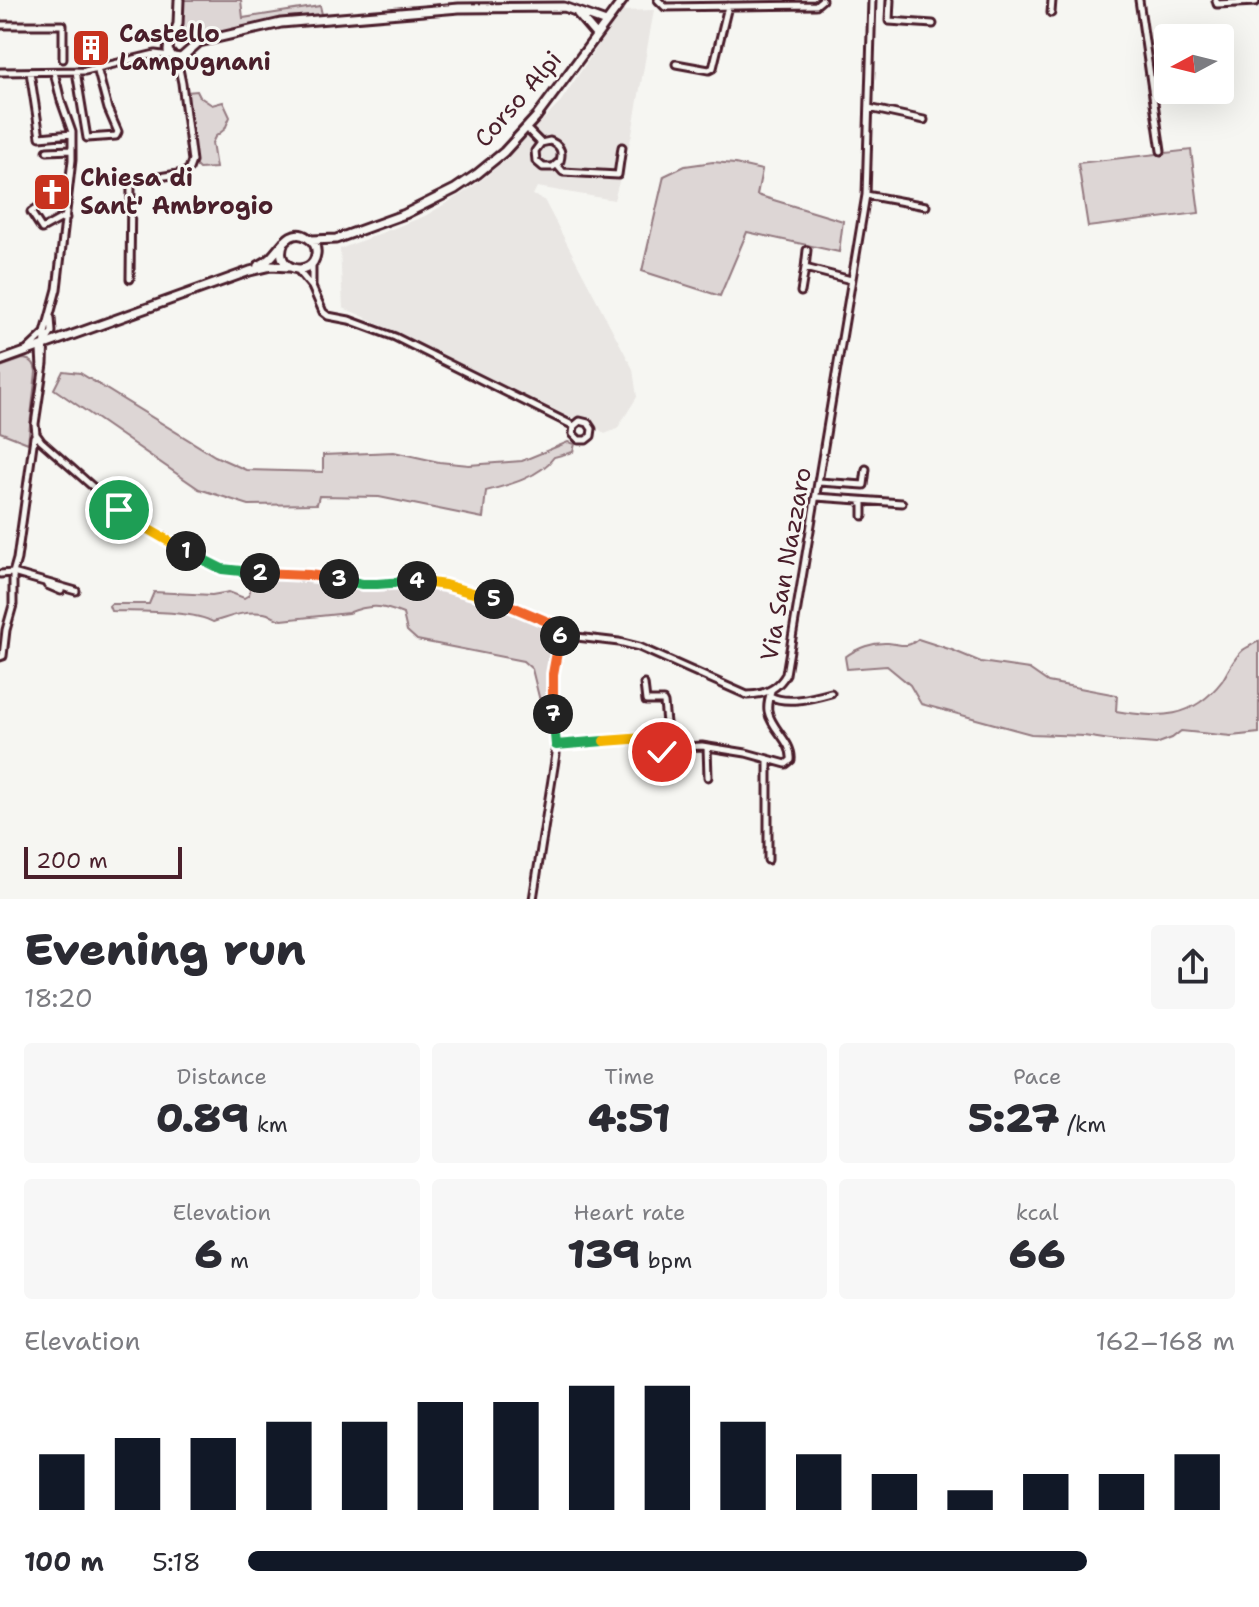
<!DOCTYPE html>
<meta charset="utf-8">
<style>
:root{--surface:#fff;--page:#f7f7f7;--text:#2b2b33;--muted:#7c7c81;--accent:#111827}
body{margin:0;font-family:"Shantell Sans",sans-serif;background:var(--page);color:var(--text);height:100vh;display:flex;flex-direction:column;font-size:30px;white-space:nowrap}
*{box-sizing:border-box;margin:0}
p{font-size:26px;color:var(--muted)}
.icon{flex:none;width:44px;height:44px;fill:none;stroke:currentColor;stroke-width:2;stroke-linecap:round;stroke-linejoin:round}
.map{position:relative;height:899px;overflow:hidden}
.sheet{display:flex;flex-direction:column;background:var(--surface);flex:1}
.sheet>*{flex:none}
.needle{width:52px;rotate:263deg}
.controls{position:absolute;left:1154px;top:24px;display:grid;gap:16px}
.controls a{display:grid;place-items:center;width:80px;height:80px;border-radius:8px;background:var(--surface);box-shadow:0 8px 32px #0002;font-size:40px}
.scale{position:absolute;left:24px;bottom:20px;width:158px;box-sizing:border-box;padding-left:8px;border:4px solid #4a1f2b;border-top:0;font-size:22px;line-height:28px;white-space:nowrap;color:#4a1f2b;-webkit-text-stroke:6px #f6f6f2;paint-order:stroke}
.pin{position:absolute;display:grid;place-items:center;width:68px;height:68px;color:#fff;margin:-34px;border:4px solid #fff;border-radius:50%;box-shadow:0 2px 8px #0007}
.km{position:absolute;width:40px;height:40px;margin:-20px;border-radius:50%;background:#222;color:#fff;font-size:22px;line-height:40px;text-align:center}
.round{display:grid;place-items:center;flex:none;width:84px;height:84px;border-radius:8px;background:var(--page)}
.head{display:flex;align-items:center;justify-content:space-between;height:136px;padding:0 24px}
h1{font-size:44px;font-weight:800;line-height:60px}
.metrics{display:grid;grid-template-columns:repeat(3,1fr);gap:12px;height:136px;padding:8px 24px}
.metrics div{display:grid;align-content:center;border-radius:8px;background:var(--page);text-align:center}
.metrics b{font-size:40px;font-weight:800}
.metrics small{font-size:22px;font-weight:400}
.metrics p{font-size:22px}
.chart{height:224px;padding:16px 24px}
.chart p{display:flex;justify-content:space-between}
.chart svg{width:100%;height:144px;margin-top:8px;stroke:var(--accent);stroke-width:6}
ul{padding:0 24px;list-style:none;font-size:26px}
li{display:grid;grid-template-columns:128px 96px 1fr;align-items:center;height:60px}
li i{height:20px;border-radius:10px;background:var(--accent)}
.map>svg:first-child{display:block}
.built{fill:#e9e6e3}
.green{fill:#ddd6d5;stroke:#947a80;stroke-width:2}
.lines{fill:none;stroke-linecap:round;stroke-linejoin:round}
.street-casing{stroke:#4a1f2b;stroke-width:11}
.secondary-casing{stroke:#4a1f2b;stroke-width:13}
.street{stroke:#f6f6f2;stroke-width:5}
.secondary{stroke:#f6f6f2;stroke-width:7}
.split-1-casing{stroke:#fff;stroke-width:16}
.split-2-casing{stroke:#fff;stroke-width:16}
.split-3-casing{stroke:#fff;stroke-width:16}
.split-4-casing{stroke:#fff;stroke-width:16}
.split-5-casing{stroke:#fff;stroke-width:16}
.split-6-casing{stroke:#fff;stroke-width:16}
.split-7-casing{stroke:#fff;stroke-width:16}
.split-8-casing{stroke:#fff;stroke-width:16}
.split-9-casing{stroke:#fff;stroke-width:16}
.split-1{stroke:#f5b400;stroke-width:10}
.split-2{stroke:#22a559;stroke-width:10}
.split-3{stroke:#f0652b;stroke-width:10}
.split-4{stroke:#22a559;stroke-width:10}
.split-5{stroke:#f5b400;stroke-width:10}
.split-6{stroke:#f0652b;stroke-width:10}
.split-7{stroke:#f0652b;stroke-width:10}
.split-8{stroke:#22a559;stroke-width:10}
.split-9{stroke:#f5b400;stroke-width:10}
.labels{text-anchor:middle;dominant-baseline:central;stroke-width:6;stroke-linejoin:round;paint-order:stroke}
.poi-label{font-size:24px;font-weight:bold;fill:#4a1f2b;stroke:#f6f6f2;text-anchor:start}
.street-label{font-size:24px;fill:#4a1f2b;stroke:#f6f6f2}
</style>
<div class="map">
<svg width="1259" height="899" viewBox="0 0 1259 899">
<rect width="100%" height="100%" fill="#f6f6f2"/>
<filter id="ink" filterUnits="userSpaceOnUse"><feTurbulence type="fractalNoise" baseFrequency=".0125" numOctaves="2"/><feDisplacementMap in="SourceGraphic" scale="16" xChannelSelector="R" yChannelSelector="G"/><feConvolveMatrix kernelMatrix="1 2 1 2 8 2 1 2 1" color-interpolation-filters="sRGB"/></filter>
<g filter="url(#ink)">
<path class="built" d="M654 10 632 134 614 200 537 187 533 195 544 200 633 369 637 397 617 429 605 434 588 420 570 417 358 314 343 308 340 249 425 216 468 190 488 175 559 104 621 11Z"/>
<path class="green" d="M182 0H241L243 18 320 6 322 14 316 17H301L241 28 199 39H190L183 29Z
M197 91 200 97 212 105 223 102 230 117 225 129 215 137 212 143 216 168 199 169 196 166 187 92Z
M1191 150 1199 213 1088 227 1078 163Z
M713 162 735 164 762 170 757 195 843 221 839 252 747 232 720 296 642 271 664 176 685 166Z
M23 359C32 360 35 363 36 372L28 443 0 432V367Z
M63 371 80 373 215 456 246 470 323 472V455L394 452 439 462 469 465 522 461 568 442 575 444 573 452 554 457C540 477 509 485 486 491L483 518 379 497 319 496 317 504 249 505 199 489 54 389Z
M295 577 368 588 408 584 432 586 488 600 548 627 553 632 554 642 551 674 552 721 554 738H550L547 729 532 669 523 661 417 640 407 631 403 614C381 605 370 604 348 613L282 620C274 619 271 614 264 613 242 611 233 616 213 622 193 610 136 612 111 611L109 606 111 604H149L154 592 212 595 229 592 244 598 249 595 252 578Z
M918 639 952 650 981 662 1029 669 1048 682 1117 695 1116 711C1160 718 1192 720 1222 681 1228 672 1234 657 1243 650 1247 647 1254 644 1259 641V733L1231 736 1181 731 1172 738 1156 744 1117 741 1084 736 1031 734 921 704 910 685 887 666 847 669 845 657C857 648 873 642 888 643 901 644 907 649 918 639Z"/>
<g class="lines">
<defs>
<path id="street" d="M658 0 665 7 816 5 822 0
M890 0 889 21 933 24
M1139 0 1161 151
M1216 0 1217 4 1256 2 1255 0
M1051 13 1052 0
M0 25H63V59
M676 64 709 70 713 68 728 6
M76 71 87 138 116 136 118 132 108 109 97 68
M0 72 85 71 155 54 170 56
M30 72 40 137 72 134
M869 108 924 120
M526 128 541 143 550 141C560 145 563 151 560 161L553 167H543L536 161 535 151 541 143
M47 151 72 150
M557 165 563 172 618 175 622 147
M866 195 926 206
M66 218H62L42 229 31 212 46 202 68 199
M807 250 805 268 851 280
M312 264V286
M297 269 312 287 323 312 328 316 349 320 395 337 574 426 580 421 588 423 592 429 591 436 586 440H579L573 434 574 426
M130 279 131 186 134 181 184 173 189 169 192 161 182 83 177 59
M801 292 805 268
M28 349 44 334
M41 368 40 350 52 332 51 318
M36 434 41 441 119 510 139 524 222 569 242 572 327 577 362 584H391L409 581 433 582 489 597 553 624 560 635
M819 482 864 485 866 469
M816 497 902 503
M861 503H863V516
M0 574 13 573 76 591
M47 585 61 591
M560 635 619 642 639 647 747 695C764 695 778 689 786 674L866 195 872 0
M0 657 3 656 6 630 13 605V573L17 559 34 437 36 434 35 424 44 364 45 333 57 289 72 160V132L61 101 54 72
M644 684 646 701H663L664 703 667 733 661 745V765L657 772 653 773
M770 696C786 705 813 698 831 693
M556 745 658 737 669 748 702 746 746 753 786 764 791 760C793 742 771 729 768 711 767 704 769 697 771 691
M707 747 708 777
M768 759V860
M533 899 556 754 553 674 560 635"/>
<path id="secondary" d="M578 14 596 35
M172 39 178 24 179 0
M199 42 181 58 173 57 168 51 169 42 176 37 199 42 281 23 459 8 564 7 606 22
M312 240 336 239 405 214 455 189 477 174 504 152 537 116 623 0
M258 266C262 264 266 262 269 259 280 250 290 225 308 238 314 241 317 248 316 254 313 279 271 271 284 242
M0 361 250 271 271 266 289 267"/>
</defs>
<use href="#street" class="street-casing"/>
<use href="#secondary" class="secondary-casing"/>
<use href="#street" class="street"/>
<use href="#secondary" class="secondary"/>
</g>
</g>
<g class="lines" filter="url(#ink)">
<defs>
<path id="split-1" d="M119 510 139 524 186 551"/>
<path id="split-2" d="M186 551 222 569 260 573"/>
<path id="split-3" d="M260 573 309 575 339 579"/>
<path id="split-4" d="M339 579 362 584H377L417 581"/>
<path id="split-5" d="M417 581 445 585 494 599"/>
<path id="split-6" d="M494 599 553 624 560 632V636"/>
<path id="split-7" d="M553 714V674L560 636"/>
<path id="split-8" d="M553 714 556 745 604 741"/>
<path id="split-9" d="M604 741 658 737 663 741 662 752"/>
</defs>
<use href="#split-1" class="split-1-casing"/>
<use href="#split-2" class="split-2-casing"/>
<use href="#split-3" class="split-3-casing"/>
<use href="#split-4" class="split-4-casing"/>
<use href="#split-5" class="split-5-casing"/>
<use href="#split-6" class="split-6-casing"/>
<use href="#split-7" class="split-7-casing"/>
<use href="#split-8" class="split-8-casing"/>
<use href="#split-9" class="split-9-casing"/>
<use href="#split-1" class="split-1"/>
<use href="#split-2" class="split-2"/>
<use href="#split-3" class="split-3"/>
<use href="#split-4" class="split-4"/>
<use href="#split-5" class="split-5"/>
<use href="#split-6" class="split-6"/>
<use href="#split-7" class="split-7"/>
<use href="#split-8" class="split-8"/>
<use href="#split-9" class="split-9"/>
</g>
<defs>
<symbol id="building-square" viewBox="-11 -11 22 22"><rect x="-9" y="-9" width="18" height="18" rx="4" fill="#c8321e" stroke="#f6f6f2"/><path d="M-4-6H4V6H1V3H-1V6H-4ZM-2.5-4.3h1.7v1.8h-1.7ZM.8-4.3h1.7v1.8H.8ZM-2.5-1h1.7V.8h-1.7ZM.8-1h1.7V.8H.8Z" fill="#fff"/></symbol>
<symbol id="church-square" viewBox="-11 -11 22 22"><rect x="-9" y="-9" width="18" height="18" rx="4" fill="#c8321e" stroke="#f6f6f2"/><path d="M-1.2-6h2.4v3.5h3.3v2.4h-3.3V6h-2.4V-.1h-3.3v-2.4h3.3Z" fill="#fff"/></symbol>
</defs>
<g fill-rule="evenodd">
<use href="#building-square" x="69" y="26" width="44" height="44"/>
<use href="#church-square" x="30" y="170" width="44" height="44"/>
</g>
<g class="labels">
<g class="poi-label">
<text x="119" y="34">Castello<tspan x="119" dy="28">Lampugnani</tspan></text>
<text x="80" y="178">Chiesa di<tspan x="80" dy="28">Sant' Ambrogio</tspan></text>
</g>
<g class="street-label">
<text transform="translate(518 99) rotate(-49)">Corso Alpi</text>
<text transform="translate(786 564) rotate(-80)">Via San Nazzaro</text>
</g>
</g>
</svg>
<div class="controls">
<a><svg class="needle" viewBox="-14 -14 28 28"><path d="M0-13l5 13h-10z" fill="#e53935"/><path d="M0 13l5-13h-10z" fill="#7c7c81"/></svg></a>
</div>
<div class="scale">200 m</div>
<div class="pin" style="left:119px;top:510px;background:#1e9e55"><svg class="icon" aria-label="arrive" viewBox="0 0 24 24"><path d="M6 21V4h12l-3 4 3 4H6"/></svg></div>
<div class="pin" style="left:662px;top:752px;background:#d93025"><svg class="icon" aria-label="check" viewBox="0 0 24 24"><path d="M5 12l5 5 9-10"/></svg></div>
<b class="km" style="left:186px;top:551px">1</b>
<b class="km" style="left:260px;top:573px">2</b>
<b class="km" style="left:339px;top:579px">3</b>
<b class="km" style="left:417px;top:581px">4</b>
<b class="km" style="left:494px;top:599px">5</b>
<b class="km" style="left:560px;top:636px">6</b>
<b class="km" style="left:553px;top:714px">7</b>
</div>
<section class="sheet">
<div class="head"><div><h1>Evening run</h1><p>18:20</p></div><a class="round"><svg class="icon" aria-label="share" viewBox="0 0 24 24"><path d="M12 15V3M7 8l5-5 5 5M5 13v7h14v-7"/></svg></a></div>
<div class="metrics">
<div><p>Distance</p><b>0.89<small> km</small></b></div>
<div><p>Time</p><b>4:51</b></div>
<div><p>Pace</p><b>5:27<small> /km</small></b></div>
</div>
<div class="metrics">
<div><p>Elevation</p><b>6<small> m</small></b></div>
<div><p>Heart rate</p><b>139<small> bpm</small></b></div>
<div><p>kcal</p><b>66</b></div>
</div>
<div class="chart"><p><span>Elevation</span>162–168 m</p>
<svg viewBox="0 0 160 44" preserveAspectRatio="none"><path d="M5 44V27M15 44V22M25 44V22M35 44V17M45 44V17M55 44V11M65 44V11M75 44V6M85 44V6M95 44V17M105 44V27M115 44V33M125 44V38M135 44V33M145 44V33M155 44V27"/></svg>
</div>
<ul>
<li><b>100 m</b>5:18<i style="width:85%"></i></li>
</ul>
</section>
